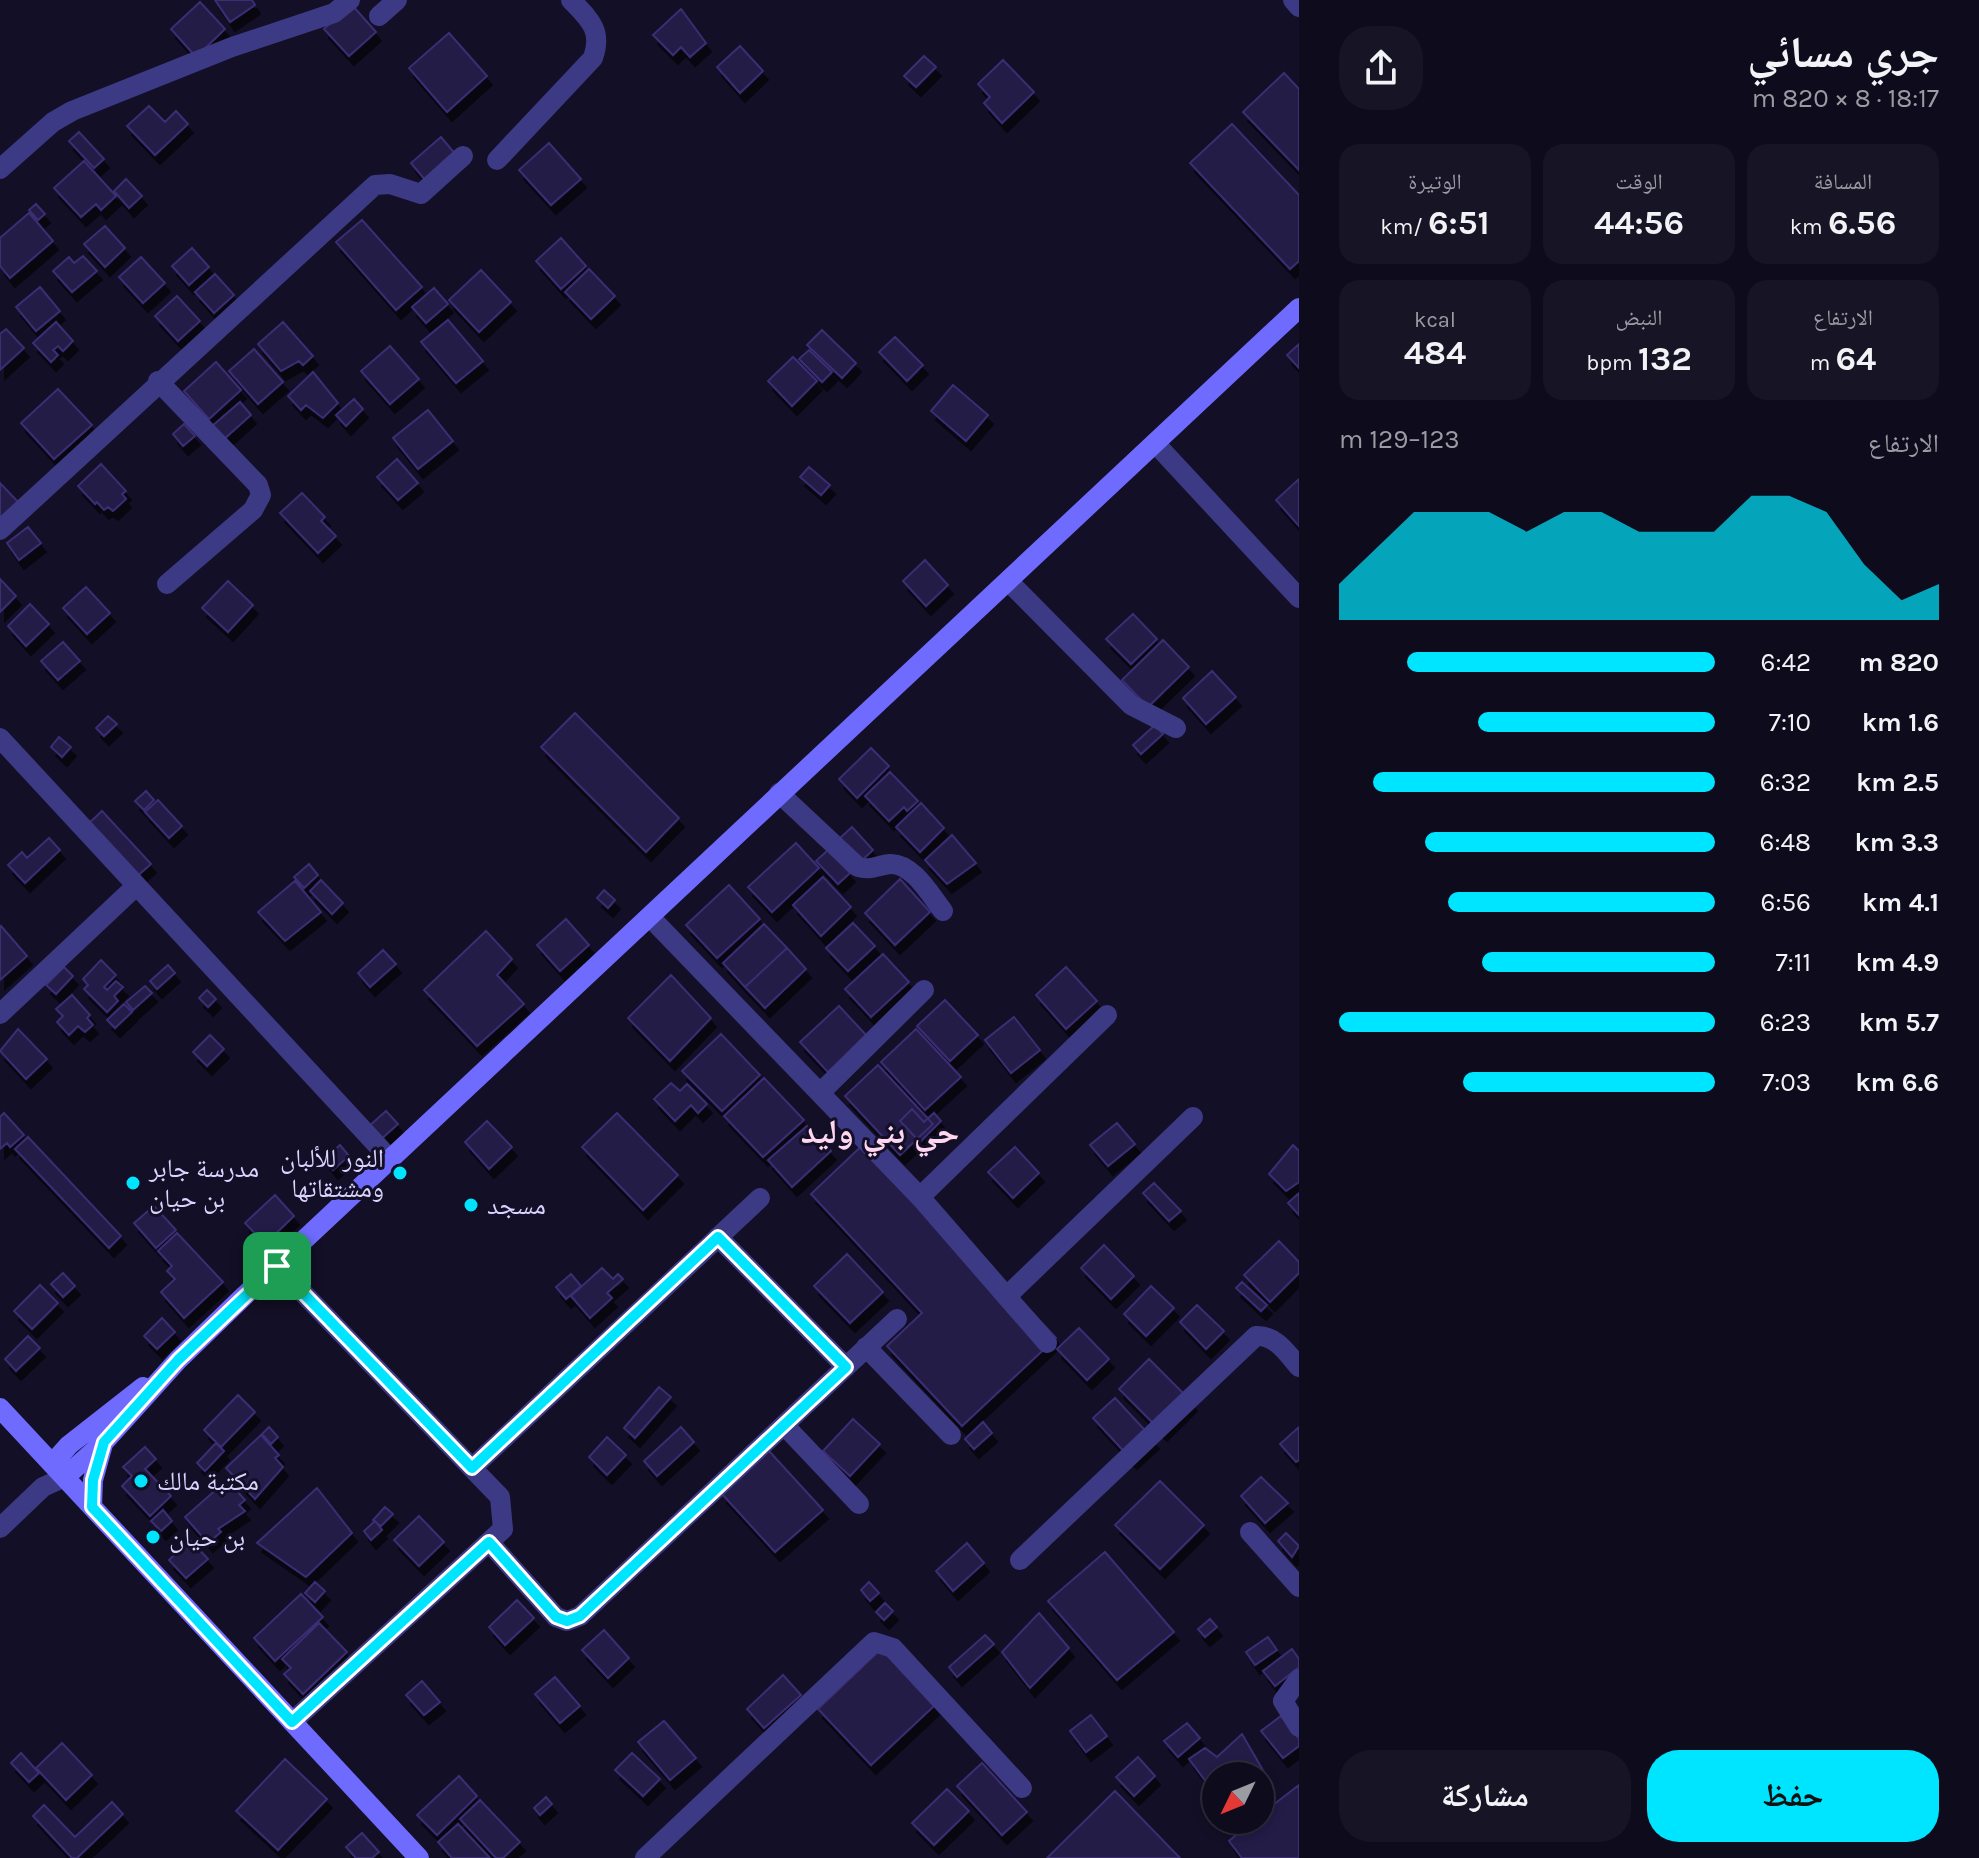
<!DOCTYPE html>
<html lang="ar">
<meta charset="utf-8">
<style>
:root{--surface:#0e0b1c;--page:#171425;--text:#f1f3f6;--muted:#9b9ba3;--line:#2e2b3b;--accent:#00e5ff}
body{margin:0;font-family:Karla,"Noto Naskh Arabic",sans-serif;background:var(--page);color:var(--text);direction:rtl;height:100vh;display:flex;flex-direction:column;font-size:30px;white-space:nowrap}
*{box-sizing:border-box;margin:0}
p{font-size:26px;color:var(--muted)}
.icon{flex:none;width:44px;height:44px;fill:none;stroke:currentColor;stroke-width:2;stroke-linecap:round;stroke-linejoin:round}
.map{position:relative;flex:1;overflow:hidden;direction:ltr}
.sheet{display:flex;flex-direction:column;background:var(--surface);width:680px}
.sheet>*{flex:none}
.needle{width:52px;rotate:227deg}
.fabs{position:absolute;left:1202px;top:1762px;display:grid;gap:16px}
.fabs a{display:grid;place-items:center;width:72px;height:72px;border-radius:50%;background:var(--surface);box-shadow:0 4px 12px #0003,0 0 0 2px var(--line);font-size:40px}
.pin{position:absolute;display:grid;place-items:center;width:68px;height:68px;color:#fff;margin:-34px;border-radius:16px;box-shadow:0 4px 12px #0006}
.round{display:grid;place-items:center;flex:none;width:84px;height:84px;border-radius:32px;background:var(--page)}
.head{display:flex;align-items:center;justify-content:space-between;height:136px;padding:0 40px}
h1{font-size:44px;font-weight:700;line-height:60px}
.figures{display:grid;grid-template-columns:repeat(3,1fr);gap:12px;height:136px;padding:8px 40px}
.figures div{display:grid;align-content:center;border-radius:20px;background:var(--page);text-align:center}
.figures b{font-size:34px;font-weight:700}
.figures small{font-size:22px;font-weight:400}
.figures p{font-size:22px}
.chart{height:224px;padding:16px 40px}
.chart p{display:flex;justify-content:space-between}
.chart svg{width:100%;height:144px;margin-top:8px;fill:var(--accent);opacity:.7}
.action{display:flex;gap:16px;margin-top:auto;padding:16px 40px}
.action a{flex:1;height:92px;border-radius:32px;background:var(--accent);color:#111;font-size:32px;font-weight:700;line-height:92px;text-align:center}
.action a+a{background:var(--page);color:var(--text)}
ul{padding:0 40px;list-style:none;font-size:26px}
li{display:grid;grid-template-columns:128px 96px 1fr;align-items:center;height:60px}
li i{height:20px;border-radius:10px;background:var(--accent)}
main{display:flex;flex:1;min-height:0}
.map>svg:first-child{display:block}
.building{fill:#241b47;stroke:#3b2d73;stroke-width:2;filter:url(#shadow)}
.lines{fill:none;stroke-linecap:round;stroke-linejoin:round}
.minor{stroke:#3d3a85;stroke-width:20}
.secondary{stroke:#6f6bff;stroke-width:20}
.route-casing{stroke:#fff;stroke-width:16}
.route{stroke:#00e5ff;stroke-width:10}
.poi-dot{fill:#00e5ff;stroke:#130f26;stroke-width:3}
.labels{text-anchor:middle;dominant-baseline:central;stroke-width:6;stroke-linejoin:round;paint-order:stroke}
.poi-label{font-size:26px;fill:#d9d4ff;stroke:#130f26;text-anchor:start}
.district-label{font-size:34px;font-weight:bold;fill:#ffd6f0;stroke:#130f26}
</style>
<main>
<section class="sheet">
<div class="head"><div><h1>جري مسائي</h1><p>18:17 · 8 × 820 m</p></div><a class="round"><svg class="icon" aria-label="share" viewBox="0 0 24 24"><path d="M12 15V3M7 8l5-5 5 5M5 13v7h14v-7"/></svg></a></div>
<div class="figures">
<div><p>المسافة</p><b>6.56<small> km</small></b></div>
<div><p>الوقت</p><b>44:56</b></div>
<div><p>الوتيرة</p><b>6:51<small> /km</small></b></div>
</div>
<div class="figures">
<div><p>الارتفاع</p><b>64<small> m</small></b></div>
<div><p>النبض</p><b>132<small> bpm</small></b></div>
<div><p>kcal</p><b>484</b></div>
</div>
<div class="chart"><p><span>الارتفاع</span>123–129 m</p>
<svg viewBox="0 0 160 44" preserveAspectRatio="none"><path d="M0 44V33L10 22L20 11L30 11L40 11L50 17L60 11L70 11L80 17L90 17L100 17L110 6L120 6L130 11L140 27L150 38L160 33V44z"/></svg>
</div>
<ul>
<li><b>820 m</b>6:42<i style="width:82%"></i></li>
<li><b>1.6 km</b>7:10<i style="width:63%"></i></li>
<li><b>2.5 km</b>6:32<i style="width:91%"></i></li>
<li><b>3.3 km</b>6:48<i style="width:77%"></i></li>
<li><b>4.1 km</b>6:56<i style="width:71%"></i></li>
<li><b>4.9 km</b>7:11<i style="width:62%"></i></li>
<li><b>5.7 km</b>6:23<i style="width:100%"></i></li>
<li><b>6.6 km</b>7:03<i style="width:67%"></i></li>
</ul>
<div class="action"><a>حفظ</a><a>مشاركة</a></div>
</section>
<div class="map">
<svg width="1299" height="1858" viewBox="0 0 1299 1858">
<defs>
<filter id="shadow"><feDropShadow dx="5" dy="9" stdDeviation="0" flood-color="#0009"/></filter>
</defs>
<rect width="100%" height="100%" fill="#130f26"/>
<path class="building" d="M215 0H252L255 5 230 22Z
M200 2 225 29 196 57 171 29Z
M352 5 376 32 349 56 324 29Z
M681 9 706 43 690 57 681 47 673 55 653 35Z
M449 33 487 76 447 112 409 68Z
M740 46 763 71 740 93 717 67Z
M924 56 936 67 916 87 904 76Z
M1003 60 1034 92 1002 123 984 103 990 97 978 84Z
M1284 73 1299 89V170L1243 112Z
M149 106 165 122 176 111 188 124 155 155 127 126Z
M1232 124 1299 195V261L1290 269 1190 163Z
M79 132 104 159 94 168 69 141Z
M441 137 456 155 426 181 411 163Z
M549 143 581 179 551 205 519 170Z
M84 161 116 196 101 210 96 204 81 217 54 188Z
M126 179 142 196 129 208 114 191Z
M36 204 45 214 38 220 29 210Z
M29 213 53 241 10 278 0 266V238Z
M362 220 422 287 396 310 336 242Z
M105 226 125 248 105 267 84 244Z
M561 238 586 266 561 289 536 261Z
M192 248 209 267 189 285 172 266Z
M83 256 97 271 72 292 53 271 69 257 74 263Z
M141 257 165 283 143 303 119 277Z
M589 269 615 296 591 319 565 292Z
M481 270 511 302 479 332 449 300Z
M215 274 234 295 214 313 195 292Z
M40 287 60 311 36 331 16 307Z
M434 288 448 304 426 323 412 307Z
M177 296 200 321 178 341 155 316Z
M448 320 483 361 456 383 421 342Z
M56 322 73 341 63 351 58 346 53 350 58 355 51 362 33 343Z
M283 322 313 356 303 365 299 361 281 371 258 344Z
M6 329 24 348 0 370V334Z
M822 330 856 363 842 378 807 345Z
M895 337 923 365 907 381 879 352Z
M1299 344V368L1287 355Z
M390 346 419 379 390 404 361 371Z
M254 349 283 382 258 404 229 371Z
M809 350 832 372 822 382 799 359Z
M793 357 817 381 792 406 768 381Z
M216 362 241 390 209 419 184 391Z
M313 372 338 403 323 418 306 405 301 410 288 396Z
M953 385 988 415 966 441 931 411Z
M58 389 92 425 54 459 21 423Z
M354 399 363 409 346 426 336 415Z
M240 402 251 415 223 440 211 427Z
M428 410 453 441 418 469 393 438Z
M184 424 195 436 183 446 173 434Z
M397 459 418 483 398 500 377 477Z
M101 464 126 491 122 494 126 499 113 511 108 507 104 510 97 502 95 504 78 486Z
M809 467 830 485 821 495 800 477Z
M1299 479V526L1276 500Z
M0 483 19 503 0 519Z
M302 493 325 517 321 521 336 536 318 553 280 513Z
M28 527 41 543 19 560 7 543Z
M925 560 948 585 926 606 903 581Z
M0 579 16 596 0 612Z
M228 581 253 605 228 632 202 608Z
M86 587 110 613 87 634 63 608Z
M30 604 49 624 26 646 8 626Z
M1133 614 1157 639 1131 664 1106 639Z
M1163 640 1189 667 1148 707 1122 680Z
M63 642 80 661 58 680 41 661Z
M1212 671 1236 697 1206 724 1183 698Z
M575 713 679 818 646 852 541 747Z
M108 716 117 724 104 736 96 728Z
M1155 725 1163 734 1141 754 1133 745Z
M59 737 71 747 62 757 51 747Z
M871 748 889 766 857 798 839 779Z
M890 772 918 801 907 811 904 807 889 821 865 796Z
M146 791 154 800 144 810 135 801Z
M158 800 182 826 169 838 145 812Z
M921 803 944 828 920 852 896 827Z
M102 811 151 864 135 878 87 825Z
M852 827 873 850 860 862 839 839Z
M952 835 976 863 947 884 925 860Z
M49 838 60 850 25 883 8 865 22 852 27 858Z
M796 843 819 868 772 912 748 887Z
M828 850 850 873 838 884 816 861Z
M309 864 318 875 304 888 294 877Z
M823 877 851 907 821 936 793 905Z
M900 879 930 912 895 945 865 913Z
M321 880 343 903 332 914 310 891Z
M295 881 321 912 285 941 258 912Z
M729 885 760 919 717 958 686 925Z
M604 890 615 900 608 908 597 898Z
M566 919 589 945 560 971 537 945Z
M853 923 875 946 848 971 826 948Z
M764 924 787 948 745 987 723 963Z
M1 926 27 956 0 980V928Z
M486 931 512 959 497 975 524 1004 477 1046 424 990Z
M787 948 806 969 765 1008 745 987Z
M383 950 396 964 370 987 358 973Z
M883 954 909 982 871 1017 845 989Z
M101 960 116 975 104 987 107 990 116 981 123 987 114 996 118 1001 107 1012 84 989 88 985 83 979Z
M168 965 175 973 157 989 150 981Z
M64 967 73 976 56 994 46 985Z
M1066 967 1097 1001 1066 1029 1036 995Z
M671 975 711 1018 670 1061 628 1018Z
M145 986 152 993 133 1010 126 1002Z
M207 990 216 999 208 1007 199 998Z
M72 995 90 1015 87 1018 93 1025 85 1032 78 1026 69 1035 57 1022 63 1016 56 1009Z
M945 1000 978 1035 950 1061 917 1026Z
M124 1004 132 1012 115 1028 107 1020Z
M839 1006 867 1036 828 1072 800 1042Z
M1014 1017 1040 1050 1011 1073 985 1040Z
M18 1029 47 1059 26 1079 0 1051Z
M916 1029 961 1077 925 1110 881 1062Z
M721 1034 760 1075 722 1111 682 1071Z
M210 1035 224 1049 207 1066 193 1052Z
M878 1065 933 1124 900 1155 845 1096Z
M764 1078 804 1120 763 1157 724 1116Z
M671 1083 680 1091 687 1084 707 1104 698 1113 691 1105 675 1121 654 1099Z
M912 1109 924 1122 934 1113 941 1121 920 1142 900 1121Z
M386 1111 398 1124 379 1141 367 1128Z
M4 1113 24 1135 10 1147 7 1143 0 1149V1117Z
M617 1113 678 1175 643 1210 582 1147Z
M487 1121 512 1147 489 1169 465 1142Z
M1117 1123 1135 1144 1108 1166 1090 1145Z
M807 1126 831 1151 792 1187 768 1160Z
M28 1137 121 1236 109 1248 15 1149Z
M870 1138 1056 1338 962 1426 887 1346 922 1313 811 1194Z
M340 1145 349 1156 333 1170 324 1159Z
M1293 1145 1299 1151V1182L1286 1191 1269 1174Z
M1015 1147 1039 1173 1013 1198 988 1172Z
M1154 1183 1181 1211 1169 1221 1143 1193Z
M1299 1193V1215L1288 1203Z
M275 1195 294 1216 265 1244 245 1223Z
M154 1206 176 1230 156 1248 134 1223Z
M177 1233 223 1282 184 1318 161 1292 175 1279 167 1271 172 1266 158 1251Z
M1279 1241 1299 1262V1273L1270 1302 1244 1275Z
M1104 1245 1134 1276 1111 1299 1081 1268Z
M847 1254 883 1292 850 1323 814 1286Z
M602 1268 613 1279 618 1274 623 1279 607 1293 612 1298 590 1318 571 1296Z
M63 1273 75 1286 63 1297 51 1284Z
M571 1274 581 1286 566 1299 556 1287Z
M1242 1282 1267 1305 1261 1311 1236 1288Z
M40 1285 58 1303 32 1329 14 1311Z
M1151 1286 1174 1308 1146 1336 1124 1314Z
M1197 1305 1224 1331 1206 1349 1180 1322Z
M162 1318 175 1332 157 1349 144 1336Z
M1079 1328 1109 1359 1087 1380 1057 1349Z
M28 1336 40 1348 16 1371 5 1359Z
M1149 1359 1192 1402 1162 1432 1119 1389Z
M659 1387 671 1397 635 1438 624 1428Z
M238 1395 255 1412 221 1447 204 1430Z
M1115 1398 1154 1440 1132 1460 1093 1418Z
M853 1419 880 1444 850 1476 823 1451Z
M983 1422 992 1433 974 1449 965 1439Z
M269 1427 278 1437 271 1444 262 1434Z
M681 1427 694 1442 657 1476 644 1461Z
M1299 1427V1460L1296 1462 1280 1444Z
M261 1435 279 1455 275 1458 283 1467 255 1499 226 1468Z
M607 1437 626 1455 607 1475 589 1457Z
M216 1443 224 1451 205 1471 197 1463Z
M145 1447 156 1459 145 1469 171 1496 150 1516 122 1486 132 1476 123 1467Z
M769 1451 823 1510 775 1552 722 1494Z
M1261 1477 1288 1503 1265 1523 1241 1496Z
M227 1480 245 1500 239 1505 245 1511 218 1529 221 1532 208 1543 185 1517Z
M1160 1481 1204 1525 1160 1569 1115 1525Z
M317 1488 352 1533 306 1577 257 1543Z
M385 1507 393 1514 381 1526 373 1520Z
M163 1510 172 1521 161 1531 151 1521Z
M419 1516 444 1542 419 1566 394 1540Z
M375 1521 382 1530 371 1540 364 1531Z
M1286 1533 1299 1546 1292 1557 1278 1541Z
M190 1540 208 1559 186 1578 169 1560Z
M967 1543 984 1563 953 1591 936 1571Z
M1105 1552 1174 1632 1117 1680 1048 1601Z
M315 1582 325 1591 315 1602 305 1593Z
M869 1582 879 1593 870 1601 861 1590Z
M301 1594 323 1617 275 1661 254 1638Z
M517 1600 534 1618 505 1645 489 1627Z
M885 1603 893 1611 884 1620 876 1612Z
M1039 1613 1069 1648 1030 1688 1002 1652Z
M1210 1619 1217 1627 1205 1637 1198 1629Z
M319 1623 347 1652 303 1694 284 1674 291 1668 282 1659Z
M604 1630 629 1658 608 1678 582 1650Z
M985 1635 994 1644 957 1677 949 1667Z
M1268 1637 1277 1650 1255 1665 1246 1652Z
M881 1649 934 1706 871 1765 818 1709Z
M1292 1649 1299 1659V1667L1275 1686 1263 1671Z
M783 1675 801 1695 764 1728 747 1709Z
M555 1677 580 1706 560 1723 535 1694Z
M422 1681 440 1702 424 1715 406 1695Z
M1091 1715 1107 1736 1086 1752 1070 1731Z
M1281 1716 1299 1739V1746L1283 1758 1261 1731Z
M664 1721 696 1758 670 1780 638 1742Z
M1187 1723 1200 1738 1178 1757 1164 1741Z
M1242 1734 1264 1772 1259 1776H1216V1795L1189 1759 1205 1748 1217 1757Z
M62 1743 92 1775 66 1800 36 1768Z
M21 1753 39 1773 29 1782 11 1763Z
M632 1753 660 1779 643 1796 615 1770Z
M1138 1757 1155 1776 1134 1796 1116 1777Z
M285 1759 327 1799 278 1850 236 1811Z
M982 1763 1027 1812 1002 1835 957 1786Z
M459 1776 477 1796 437 1835 417 1815Z
M1299 1785V1858H1242L1229 1841 1254 1820H1260V1815Z
M947 1789 969 1811 934 1845 912 1823Z
M1115 1791 1180 1858H1047Z
M546 1797 552 1804 540 1815 534 1808Z
M480 1800 520 1842 503 1858H496L460 1819Z
M112 1802 123 1814 77 1858H72L33 1816 44 1805 75 1837Z
M458 1824 490 1858H452L438 1842Z
M362 1833 379 1852 372 1858H356L346 1847Z"/>
<g class="lines">
<path class="minor" d="M1293 0 1299 7
M379 16 397 0
M497 160 593 58C603 30 589 19 571 0
M0 169 53 122 72 111 232 47 334 13 350 0
M158 381 258 485 261 495 253 510 167 584
M1155 443 1299 598
M0 530 375 185 390 184 421 194 463 156
M1008 581 1131 705 1176 728
M0 738 390 1159
M779 793 858 867C871 871 878 865 890 864 913 863 931 896 943 911
M650 917 920 1197 1047 1343
M0 1014 135 887
M821 1092 924 990
M920 1197 1107 1015
M718 1237 846 1367
M277 1266 500 1497 503 1529 292 1722
M1007 1296 1193 1117
M866 1347 951 1435
M784 1425 859 1504
M472 1468 760 1198
M0 1528 43 1487 65 1477
M1250 1532 1299 1587
M489 1542 556 1617 567 1621 580 1616 897 1319
M1020 1560 1256 1336C1276 1335 1287 1353 1299 1367
M1299 1679 1283 1701 1299 1727
M645 1858 874 1642 893 1648 1022 1788"/>
<path class="secondary" d="M0 1408 419 1858
M52 1464 69 1445 143 1387
M65 1477 104 1442 178 1360 242 1298 1299 308
M92 1507 93 1480 103 1444"/>
</g>
<g class="lines">
<defs>
<path id="route" d="M718 1237 846 1367 580 1616 567 1621 556 1617 489 1542 292 1722 92 1507 93 1480 104 1442 178 1360 277 1266 472 1468Z"/>
</defs>
<use href="#route" class="route-casing"/>
<use href="#route" class="route"/>
</g>
<g class="poi-dot">
<circle cx="400" cy="1173" r="8"/>
<circle cx="133" cy="1183" r="8"/>
<circle cx="471" cy="1205" r="8"/>
<circle cx="141" cy="1481" r="8"/>
<circle cx="153" cy="1537" r="8"/>
</g>
<g class="labels">
<g class="poi-label">
<text x="384" y="1158" text-anchor="end">النور للألبان<tspan x="384" dy="30">ومشتقاتها</tspan></text>
<text x="149" y="1168">مدرسة جابر<tspan x="149" dy="30">بن حيان</tspan></text>
<text x="487" y="1205">مسجد</text>
<text x="157" y="1481">مكتبة مالك</text>
<text x="169" y="1537">بن حيان</text>
</g>
<g class="district-label">
<text x="880" y="1132">حي بني وليد</text>
</g>
</g>
</svg>
<div class="fabs">
<a><svg class="needle" viewBox="-14 -14 28 28"><path d="M0-13l5 13h-10z" fill="#e53935"/><path d="M0 13l5-13h-10z" fill="#9b9ba3"/></svg></a>
</div>
<div class="pin" style="left:277px;top:1266px;background:#1e9e55"><svg class="icon" aria-label="arrive" viewBox="0 0 24 24"><path d="M6 21V4h12l-3 4 3 4H6"/></svg></div>
</div>
</main>
